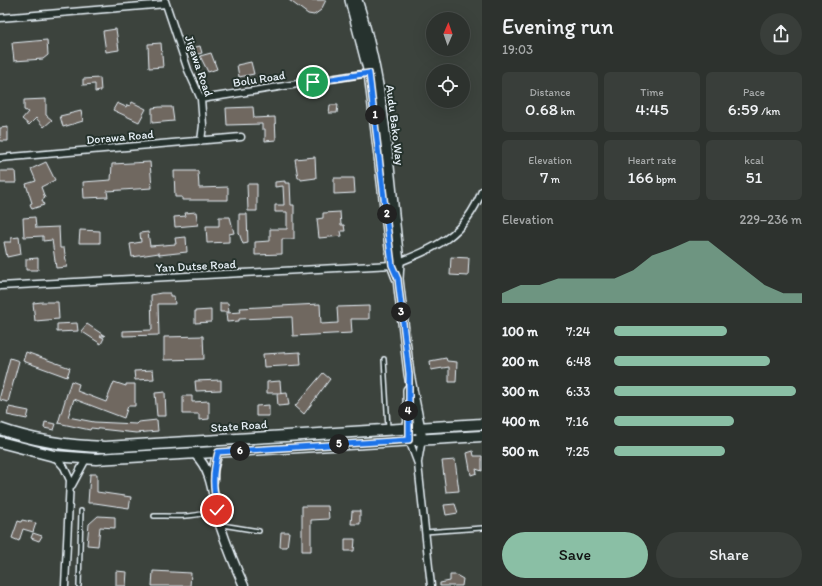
<!DOCTYPE html>
<meta charset="utf-8">
<style>
:root{--surface:#2d322e;--page:#393e3a;--text:#f1f3f6;--muted:#a7aaaa;--line:#484d4a;--accent:#8abfa5}
body{margin:0;font-family:Itim,sans-serif;background:var(--page);color:var(--text);height:100vh;display:flex;flex-direction:column;font-size:15px;white-space:nowrap}
*{box-sizing:border-box;margin:0}
p{font-size:13px;color:var(--muted)}
.icon{flex:none;width:22px;height:22px;fill:none;stroke:currentColor;stroke-width:2;stroke-linecap:round;stroke-linejoin:round}
.map{position:relative;flex:1;overflow:hidden}
.sheet{display:flex;flex-direction:column;background:var(--surface);width:340px}
.sheet>*{flex:none}
.needle{width:26px;rotate:2deg}
.buttons{position:absolute;left:426px;top:12px;display:grid;gap:8px}
.buttons a{display:grid;place-items:center;width:44px;height:44px;border-radius:50%;background:var(--surface);box-shadow:0 4px 16px #0002,0 0 0 1px var(--line);font-size:20px}
.pin{position:absolute;display:grid;place-items:center;width:34px;height:34px;color:#fff;margin:-17px;border:2px solid #fff;border-radius:50%;box-shadow:0 1px 4px #0007}
.km{position:absolute;width:20px;height:20px;margin:-10px;border-radius:50%;background:#222;color:#fff;font-size:11px;line-height:20px;text-align:center}
.round{display:grid;place-items:center;flex:none;width:42px;height:42px;border-radius:21px;background:var(--page)}
.headline{display:flex;align-items:center;justify-content:space-between;height:68px;padding:0 20px}
h1{font-size:22px;font-weight:600;line-height:30px}
.stats{display:grid;grid-template-columns:repeat(3,1fr);gap:6px;height:68px;padding:4px 20px}
.stats div{display:grid;align-content:center;border-radius:6px;background:var(--page);text-align:center}
.stats b{font-size:17px;font-weight:600}
.stats small{font-size:11px;font-weight:400}
.stats p{font-size:11px}
.chart{height:112px;padding:8px 20px}
.chart p{display:flex;justify-content:space-between}
.chart svg{width:100%;height:72px;margin-top:4px;fill:var(--accent);opacity:.7}
.cta{display:flex;gap:8px;margin-top:auto;padding:8px 20px}
.cta a{flex:1;height:46px;border-radius:24px;background:var(--accent);color:#111;font-size:16px;font-weight:600;line-height:46px;text-align:center}
.cta a+a{background:var(--page);color:var(--text)}
ul{padding:0 20px;list-style:none;font-size:13px}
li{display:grid;grid-template-columns:64px 48px 1fr;align-items:center;height:30px}
li i{height:10px;border-radius:5px;background:var(--accent)}
main{display:flex;flex:1;min-height:0}
.map>svg:first-child{display:block}
.building{fill:#706761;stroke:#e8f1f8}
.lines{fill:none;stroke-linecap:round;stroke-linejoin:round}
.service-casing{stroke:#e8f1f8;stroke-width:6}
.minor-casing{stroke:#e8f1f8;stroke-width:9}
.tertiary-casing{stroke:#e8f1f8;stroke-width:11}
.secondary-casing{stroke:#e8f1f8;stroke-width:12}
.primary-casing{stroke:#e8f1f8;stroke-width:13}
.service{stroke:#26332d;stroke-width:3}
.minor{stroke:#26332d;stroke-width:6}
.tertiary{stroke:#26332d;stroke-width:8}
.secondary{stroke:#26332d;stroke-width:9}
.primary{stroke:#26332d;stroke-width:10}
.route-casing{stroke:#fff;stroke-width:8}
.route{stroke:#1a73e8;stroke-width:5}
.labels{text-anchor:middle;dominant-baseline:central;stroke-width:4;stroke-linejoin:round;paint-order:stroke}
.street-label{font-size:12px;fill:#e8f1f8;stroke:#26332d}
</style>
<main>
<div class="map">
<svg width="482" height="586" viewBox="0 0 482 586">
<rect width="100%" height="100%" fill="#3c433d"/>
<filter id="ink" filterUnits="userSpaceOnUse"><feTurbulence type="fractalNoise" baseFrequency=".025" numOctaves="2"/><feDisplacementMap in="SourceGraphic" scale="8" xChannelSelector="R" yChannelSelector="G"/><feConvolveMatrix kernelMatrix="1 2 1 2 8 2 1 2 1" color-interpolation-filters="sRGB"/></filter>
<g filter="url(#ink)">
<path class="building" d="M289 0H326L321 10 314 15 308 14Z
M116 29 119 50 106 52 103 31Z
M47 40 48 55 43 59 14 61 12 43Z
M161 43 163 67 149 68 148 44Z
M200 46 202 53 194 55 192 48Z
M211 53 217 69 208 72 200 56Z
M251 62 254 74 239 77 237 65Z
M100 78 101 91 95 92V84L83 85V79Z
M46 99V115L52 120 44 127 36 118 29 125 22 119 28 112 24 110V100Z
M132 102 146 109 139 122 113 110 117 103 126 107 127 105 130 106Z
M330 105H338L337 113H329Z
M160 107H172L174 121 152 123V108Z
M253 107 254 118 275 117 276 140 265 141V129H262V124L227 125 226 108Z
M81 111 83 121 63 127 60 116Z
M8 127V141H0V128Z
M315 157 316 178 301 180V178H298L295 159Z
M46 162 55 180 41 187 45 198 42 200 44 205 32 209 30 204 32 203 26 184 36 181 31 169Z
M150 162 152 188 107 191 108 197 84 198 83 182 111 180 112 164Z
M0 171H15L16 183H0Z
M174 171H198L199 188 228 187V200H182V197H175Z
M334 178H354L355 193 334 194Z
M285 181V183H290L291 205H294V239H282V254L255 255V242L270 241V229H287V212H275V205H284L283 186 275 187V182Z
M247 184H257V211H248Z
M196 212 198 225 175 227 174 217 186 216 185 213Z
M340 212 341 225H344L345 231H341L342 236 319 238 317 219 323 218V213Z
M239 214H247L248 243 243 244 239 233Z
M35 217 36 228 59 227 60 248H64L67 267 56 268 52 240 43 241V236L24 237 23 218Z
M219 217H230L234 233 229 234V242L207 243 206 226H219Z
M80 230 100 231V243H79Z
M148 232 150 246 176 244 175 238 186 237 187 252 159 255V253L132 257 130 244 141 242 140 233Z
M19 237 21 254 7 257 4 242H11V238Z
M451 257 469 258 468 276 450 275Z
M38 258V270H26V259Z
M161 293H170V296H174L175 304H158L159 335 123 336V331L152 330 151 295Z
M42 302H58L59 319 35 321 33 303Z
M220 303H228L229 312H220Z
M320 304 321 324 338 323 337 307 369 306V319H351L352 333 293 336 292 317 239 319V321L227 322 226 313 241 312 240 308Z
M211 310V322L195 323V311Z
M77 323 78 331 57 332V324Z
M87 324 105 336H100L104 338 101 344 81 331Z
M203 336 204 359 164 360V337Z
M26 352 70 368 67 377 23 361Z
M300 352 301 365 264 367 263 354Z
M10 358 19 361 8 402 0 400V396Z
M446 358 447 361 457 362 456 382H449V367L431 370 430 361Z
M153 370 154 379 135 380 134 371Z
M323 373 330 379 304 414 295 406Z
M221 380V390L196 391 195 381Z
M71 381 79 384 77 391 106 402 114 382 126 386V384H135V406H128L124 418 74 399 68 417 94 422 136 424 138 422 157 420 158 431 136 433 91 428 90 430 58 423Z
M280 381 281 393H267V382Z
M165 392 166 416H157L155 393Z
M287 393 289 405 278 406 277 394Z
M183 396H192V402L209 401V419L199 420V414H183Z
M269 405V416H256V406Z
M9 407 29 411 27 419 7 415Z
M45 422 56 424 54 430 44 428Z
M473 451 474 456H482V471L476 469 477 473 471 475 467 453Z
M455 460 459 491 446 492 442 461Z
M90 474H97V492L131 497 129 508 95 503H88Z
M455 504 458 513 446 515 444 505Z
M302 506H328L329 519 311 520V551H302Z
M352 511H360V524H351Z
M98 516 115 517V528L100 527 98 546 87 545 89 524Z
M22 520 36 523 33 532 23 529 19 541 12 538 18 521 21 522Z
M281 532H289L287 547H280Z
M33 533 42 536 39 541 31 538Z
M345 539H355L354 551H345Z
M116 571 127 572 126 586H116Z
M153 571 191 573 190 586H152Z
M450 575H456L463 579 462 586H440V583L450 581Z"/>
<g class="lines">
<defs>
<path id="service" d="M384 359 388 428
M154 516C174 516 195 518 215 510
M222 525 259 531
M425 532 482 528
M79 586 81 511"/>
<path id="minor" d="M165 1 188 70 201 99 203 125 201 141
M0 18 166 4
M201 99 369 73
M0 158 241 137
M0 286 392 265C435 248 464 237 482 191
M409 440 418 464 431 586
M55 457 64 467 70 480 65 586
M418 462 422 439
M72 485 86 459"/>
<path id="tertiary" d="M195 454C215 474 212 500 220 525 227 546 235 566 244 586
M213 480V470L218 452"/>
<path id="secondary" d="M350 0 369 73 392 265 397 278
M357 0C385 84 389 175 399 262L398 279 409 374 422 439
M408 390 409 440"/>
<path id="primary" d="M0 429C34 441 69 446 105 447L482 424
M0 442 54 456 96 459 482 436"/>
</defs>
<use href="#service" class="service-casing"/>
<use href="#minor" class="minor-casing"/>
<use href="#tertiary" class="tertiary-casing"/>
<use href="#secondary" class="secondary-casing"/>
<use href="#primary" class="primary-casing"/>
<use href="#service" class="service"/>
<use href="#minor" class="minor"/>
<use href="#tertiary" class="tertiary"/>
<use href="#secondary" class="secondary"/>
<use href="#primary" class="primary"/>
</g>
</g>
<g class="lines" filter="url(#ink)">
<defs>
<path id="route" d="M217 510C213 487 212 475 218 452L409 440V374L398 279 392 265 369 73 313 82"/>
</defs>
<use href="#route" class="route-casing"/>
<use href="#route" class="route"/>
</g>
<g class="labels">
<g class="street-label">
<text transform="translate(199 66) rotate(71)">Jigawa Road</text>
<text transform="translate(259 79) rotate(-9)">Bolu Road</text>
<text transform="translate(395 125) rotate(83)">Audu Bako Way</text>
<text transform="translate(120 137) rotate(-5)">Dorawa Road</text>
<text transform="translate(196 266) rotate(-3)">Yan Dutse Road</text>
<text transform="translate(239 426) rotate(-4)">State Road</text>
</g>
</g>
</svg>
<div class="buttons">
<a><svg class="needle" viewBox="-14 -14 28 28"><path d="M0-13l5 13h-10z" fill="#e53935"/><path d="M0 13l5-13h-10z" fill="#a7aaaa"/></svg></a>
<a><svg class="icon" aria-label="locate" viewBox="0 0 24 24"><circle cx="12" cy="12" r="6"/><path d="M12 2v4M12 18v4M2 12h4M18 12h4"/></svg></a>
</div>
<div class="pin" style="left:313px;top:82px;background:#1e9e55"><svg class="icon" aria-label="arrive" viewBox="0 0 24 24"><path d="M6 21V4h12l-3 4 3 4H6"/></svg></div>
<div class="pin" style="left:217px;top:510px;background:#d93025"><svg class="icon" aria-label="check" viewBox="0 0 24 24"><path d="M5 12l5 5 9-10"/></svg></div>
<b class="km" style="left:375px;top:115px">1</b>
<b class="km" style="left:387px;top:214px">2</b>
<b class="km" style="left:401px;top:312px">3</b>
<b class="km" style="left:408px;top:411px">4</b>
<b class="km" style="left:339px;top:444px">5</b>
<b class="km" style="left:240px;top:451px">6</b>
</div>
<section class="sheet">
<div class="headline"><div><h1>Evening run</h1><p>19:03</p></div><a class="round"><svg class="icon" aria-label="share" viewBox="0 0 24 24"><path d="M12 15V3M7 8l5-5 5 5M5 13v7h14v-7"/></svg></a></div>
<div class="stats">
<div><p>Distance</p><b>0.68<small> km</small></b></div>
<div><p>Time</p><b>4:45</b></div>
<div><p>Pace</p><b>6:59<small> /km</small></b></div>
</div>
<div class="stats">
<div><p>Elevation</p><b>7<small> m</small></b></div>
<div><p>Heart rate</p><b>166<small> bpm</small></b></div>
<div><p>kcal</p><b>51</b></div>
</div>
<div class="chart"><p><span>Elevation</span>229–236 m</p>
<svg viewBox="0 0 160 44" preserveAspectRatio="none"><path d="M0 44V38L10 33L20 33L30 29L40 29L50 29L60 29L70 24L80 15L90 11L100 6L110 6L120 15L130 24L140 33L150 38L160 38V44z"/></svg>
</div>
<ul>
<li><b>100 m</b>7:24<i style="width:60%"></i></li>
<li><b>200 m</b>6:48<i style="width:83%"></i></li>
<li><b>300 m</b>6:33<i style="width:97%"></i></li>
<li><b>400 m</b>7:16<i style="width:64%"></i></li>
<li><b>500 m</b>7:25<i style="width:59%"></i></li>
</ul>
<div class="cta"><a>Save</a><a>Share</a></div>
</section>
</main>
